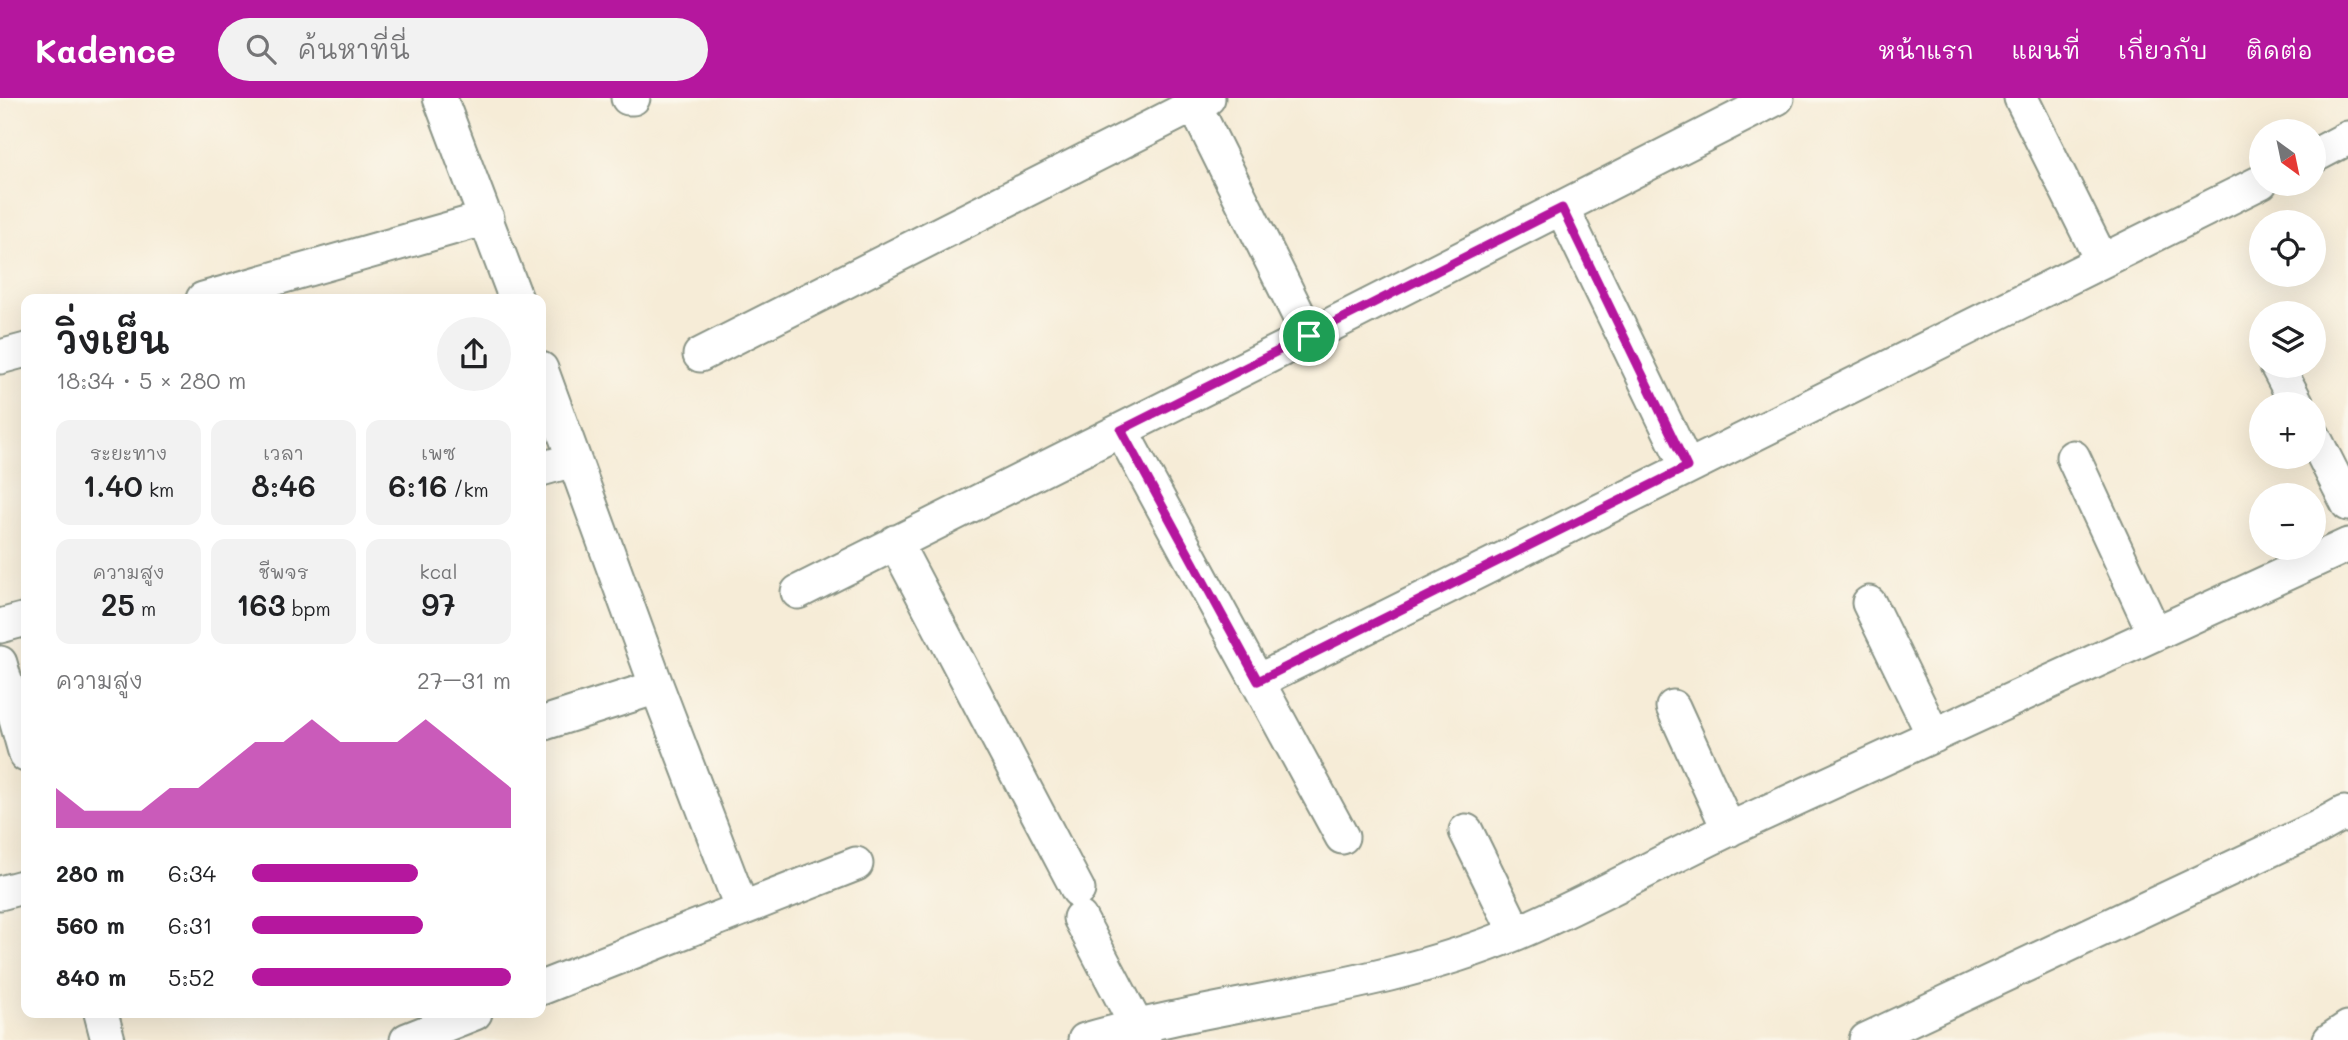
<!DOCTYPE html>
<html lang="th">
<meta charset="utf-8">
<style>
:root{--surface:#fff;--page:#f2f2f2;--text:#202124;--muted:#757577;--accent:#b5179e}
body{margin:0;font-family:Mali,"Playpen Sans Thai",sans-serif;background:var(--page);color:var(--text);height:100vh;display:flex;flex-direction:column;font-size:26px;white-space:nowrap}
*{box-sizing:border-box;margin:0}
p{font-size:23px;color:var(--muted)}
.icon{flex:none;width:38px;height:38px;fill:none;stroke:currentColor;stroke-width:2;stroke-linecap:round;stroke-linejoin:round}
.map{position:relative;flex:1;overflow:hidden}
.sheet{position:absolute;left:21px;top:196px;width:525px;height:724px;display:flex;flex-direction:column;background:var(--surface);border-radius:14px;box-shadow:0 7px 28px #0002}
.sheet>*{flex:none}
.needle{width:46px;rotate:147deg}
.fabs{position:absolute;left:2249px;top:21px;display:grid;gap:14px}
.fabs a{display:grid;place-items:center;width:77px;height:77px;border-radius:50%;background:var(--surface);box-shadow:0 7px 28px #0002;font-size:35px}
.pin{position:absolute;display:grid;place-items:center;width:60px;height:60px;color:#fff;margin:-30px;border:4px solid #fff;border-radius:50%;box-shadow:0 2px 7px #0007}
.round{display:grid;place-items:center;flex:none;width:74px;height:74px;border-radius:37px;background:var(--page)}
.head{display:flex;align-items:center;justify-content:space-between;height:119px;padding:0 35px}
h1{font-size:38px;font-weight:600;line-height:52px}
.stats{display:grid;grid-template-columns:repeat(3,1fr);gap:10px;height:119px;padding:7px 35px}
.stats div{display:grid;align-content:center;border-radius:14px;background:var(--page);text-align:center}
.stats b{font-size:30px;font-weight:600}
.stats small{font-size:19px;font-weight:400}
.stats p{font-size:19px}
.chart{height:196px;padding:14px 35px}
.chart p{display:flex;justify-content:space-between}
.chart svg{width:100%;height:126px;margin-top:7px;fill:var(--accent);opacity:.7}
ul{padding:0 35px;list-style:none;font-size:23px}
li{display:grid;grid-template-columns:112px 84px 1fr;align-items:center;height:52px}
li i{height:18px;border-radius:9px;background:var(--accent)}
header{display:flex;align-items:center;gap:42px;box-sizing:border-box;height:98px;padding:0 35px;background:var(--accent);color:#fff}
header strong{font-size:33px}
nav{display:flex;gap:38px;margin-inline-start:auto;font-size:24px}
.search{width:490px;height:63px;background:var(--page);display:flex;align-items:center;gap:18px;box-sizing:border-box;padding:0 24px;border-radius:38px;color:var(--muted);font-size:26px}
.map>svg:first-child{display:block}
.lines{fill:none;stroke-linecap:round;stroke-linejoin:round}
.street-casing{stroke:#8a9486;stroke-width:37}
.street{stroke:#fff;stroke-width:33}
.route-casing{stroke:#fff;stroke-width:14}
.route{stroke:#b5179e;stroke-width:9}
</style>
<header>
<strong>Kadence</strong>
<div class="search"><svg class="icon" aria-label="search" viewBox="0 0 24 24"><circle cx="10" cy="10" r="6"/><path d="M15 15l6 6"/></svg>ค้นหาที่นี่</div>
<nav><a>หน้าแรก</a><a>แผนที่</a><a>เกี่ยวกับ</a><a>ติดต่อ</a></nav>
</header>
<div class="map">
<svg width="2348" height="942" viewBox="0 0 2348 942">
<rect width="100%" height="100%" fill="#fbf7ec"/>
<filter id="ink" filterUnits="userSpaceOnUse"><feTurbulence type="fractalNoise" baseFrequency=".0143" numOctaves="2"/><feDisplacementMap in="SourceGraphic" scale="14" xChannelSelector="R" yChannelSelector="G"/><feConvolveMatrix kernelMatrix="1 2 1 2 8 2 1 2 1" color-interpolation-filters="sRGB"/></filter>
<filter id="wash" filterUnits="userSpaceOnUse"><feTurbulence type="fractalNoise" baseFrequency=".00686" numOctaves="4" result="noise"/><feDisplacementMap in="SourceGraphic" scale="28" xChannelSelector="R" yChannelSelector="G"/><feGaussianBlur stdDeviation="1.57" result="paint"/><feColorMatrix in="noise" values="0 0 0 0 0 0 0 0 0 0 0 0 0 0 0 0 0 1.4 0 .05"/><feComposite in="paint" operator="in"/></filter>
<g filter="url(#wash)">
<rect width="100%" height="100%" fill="#f6ecd7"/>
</g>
<g filter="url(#ink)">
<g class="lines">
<defs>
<path id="street" d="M440 0 516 201
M628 0H633
M1191 0 1309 238
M2021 0 2102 163
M2314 58 2348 40
M1562 110 1687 369
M203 201 487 120
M700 257 1208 0
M0 259 26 252
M2277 268 2297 306
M541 271 657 589 742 811
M1121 332 1342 739
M2314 339 2348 406
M2073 359 2154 534
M541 371 573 362
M895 444 1078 792
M798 494 1309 238 1777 0
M1869 505 1934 638
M0 528 26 521
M0 565 26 657
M1258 583 2261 84
M1673 609 1729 732
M541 626 657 589
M1466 733 1516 835
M0 795 26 788
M1080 820 1144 942
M541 890 856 766
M101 915 108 942
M407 942 475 915
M1085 942C1228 901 1379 893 1517 835 1590 804 1660 764 1732 730 1937 635 2142 540 2348 447
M1866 942 2317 730 2344 715 2348 718
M2330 942 2348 930"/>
</defs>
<use href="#street" class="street-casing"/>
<use href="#street" class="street"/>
</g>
</g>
<g class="lines" filter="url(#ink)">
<defs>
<path id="route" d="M1562 110 1687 369 1258 583 1121 332Z"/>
</defs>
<use href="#route" class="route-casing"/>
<use href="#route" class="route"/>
</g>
</svg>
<div class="fabs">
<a><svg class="needle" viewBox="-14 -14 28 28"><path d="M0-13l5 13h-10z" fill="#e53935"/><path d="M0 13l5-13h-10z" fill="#757577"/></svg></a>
<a><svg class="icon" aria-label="locate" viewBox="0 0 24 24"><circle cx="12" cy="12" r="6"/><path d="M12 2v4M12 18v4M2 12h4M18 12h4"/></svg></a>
<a><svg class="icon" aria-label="layers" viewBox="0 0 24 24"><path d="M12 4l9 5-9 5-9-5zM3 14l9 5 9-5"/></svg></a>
<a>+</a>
<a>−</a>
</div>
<div class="pin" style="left:1309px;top:238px;background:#1e9e55"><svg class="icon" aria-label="arrive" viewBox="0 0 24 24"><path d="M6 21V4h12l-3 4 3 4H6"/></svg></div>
<section class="sheet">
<div class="head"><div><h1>วิ่งเย็น</h1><p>18:34 · 5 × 280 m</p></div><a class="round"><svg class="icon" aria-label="share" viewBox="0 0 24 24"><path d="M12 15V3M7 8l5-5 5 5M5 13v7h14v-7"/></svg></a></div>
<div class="stats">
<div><p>ระยะทาง</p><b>1.40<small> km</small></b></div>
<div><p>เวลา</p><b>8:46</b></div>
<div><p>เพซ</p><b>6:16<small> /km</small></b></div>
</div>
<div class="stats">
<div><p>ความสูง</p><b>25<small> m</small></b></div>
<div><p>ชีพจร</p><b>163<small> bpm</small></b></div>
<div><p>kcal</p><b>97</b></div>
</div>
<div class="chart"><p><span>ความสูง</span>27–31 m</p>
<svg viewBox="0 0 160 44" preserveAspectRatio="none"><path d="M0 44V30L10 38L20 38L30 38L40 30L50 30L60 22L70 14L80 14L90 6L100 14L110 14L120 14L130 6L140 14L150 22L160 30V44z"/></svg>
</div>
<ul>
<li><b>280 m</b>6:34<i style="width:64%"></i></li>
<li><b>560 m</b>6:31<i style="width:66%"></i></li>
<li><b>840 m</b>5:52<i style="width:100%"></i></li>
</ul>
</section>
</div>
